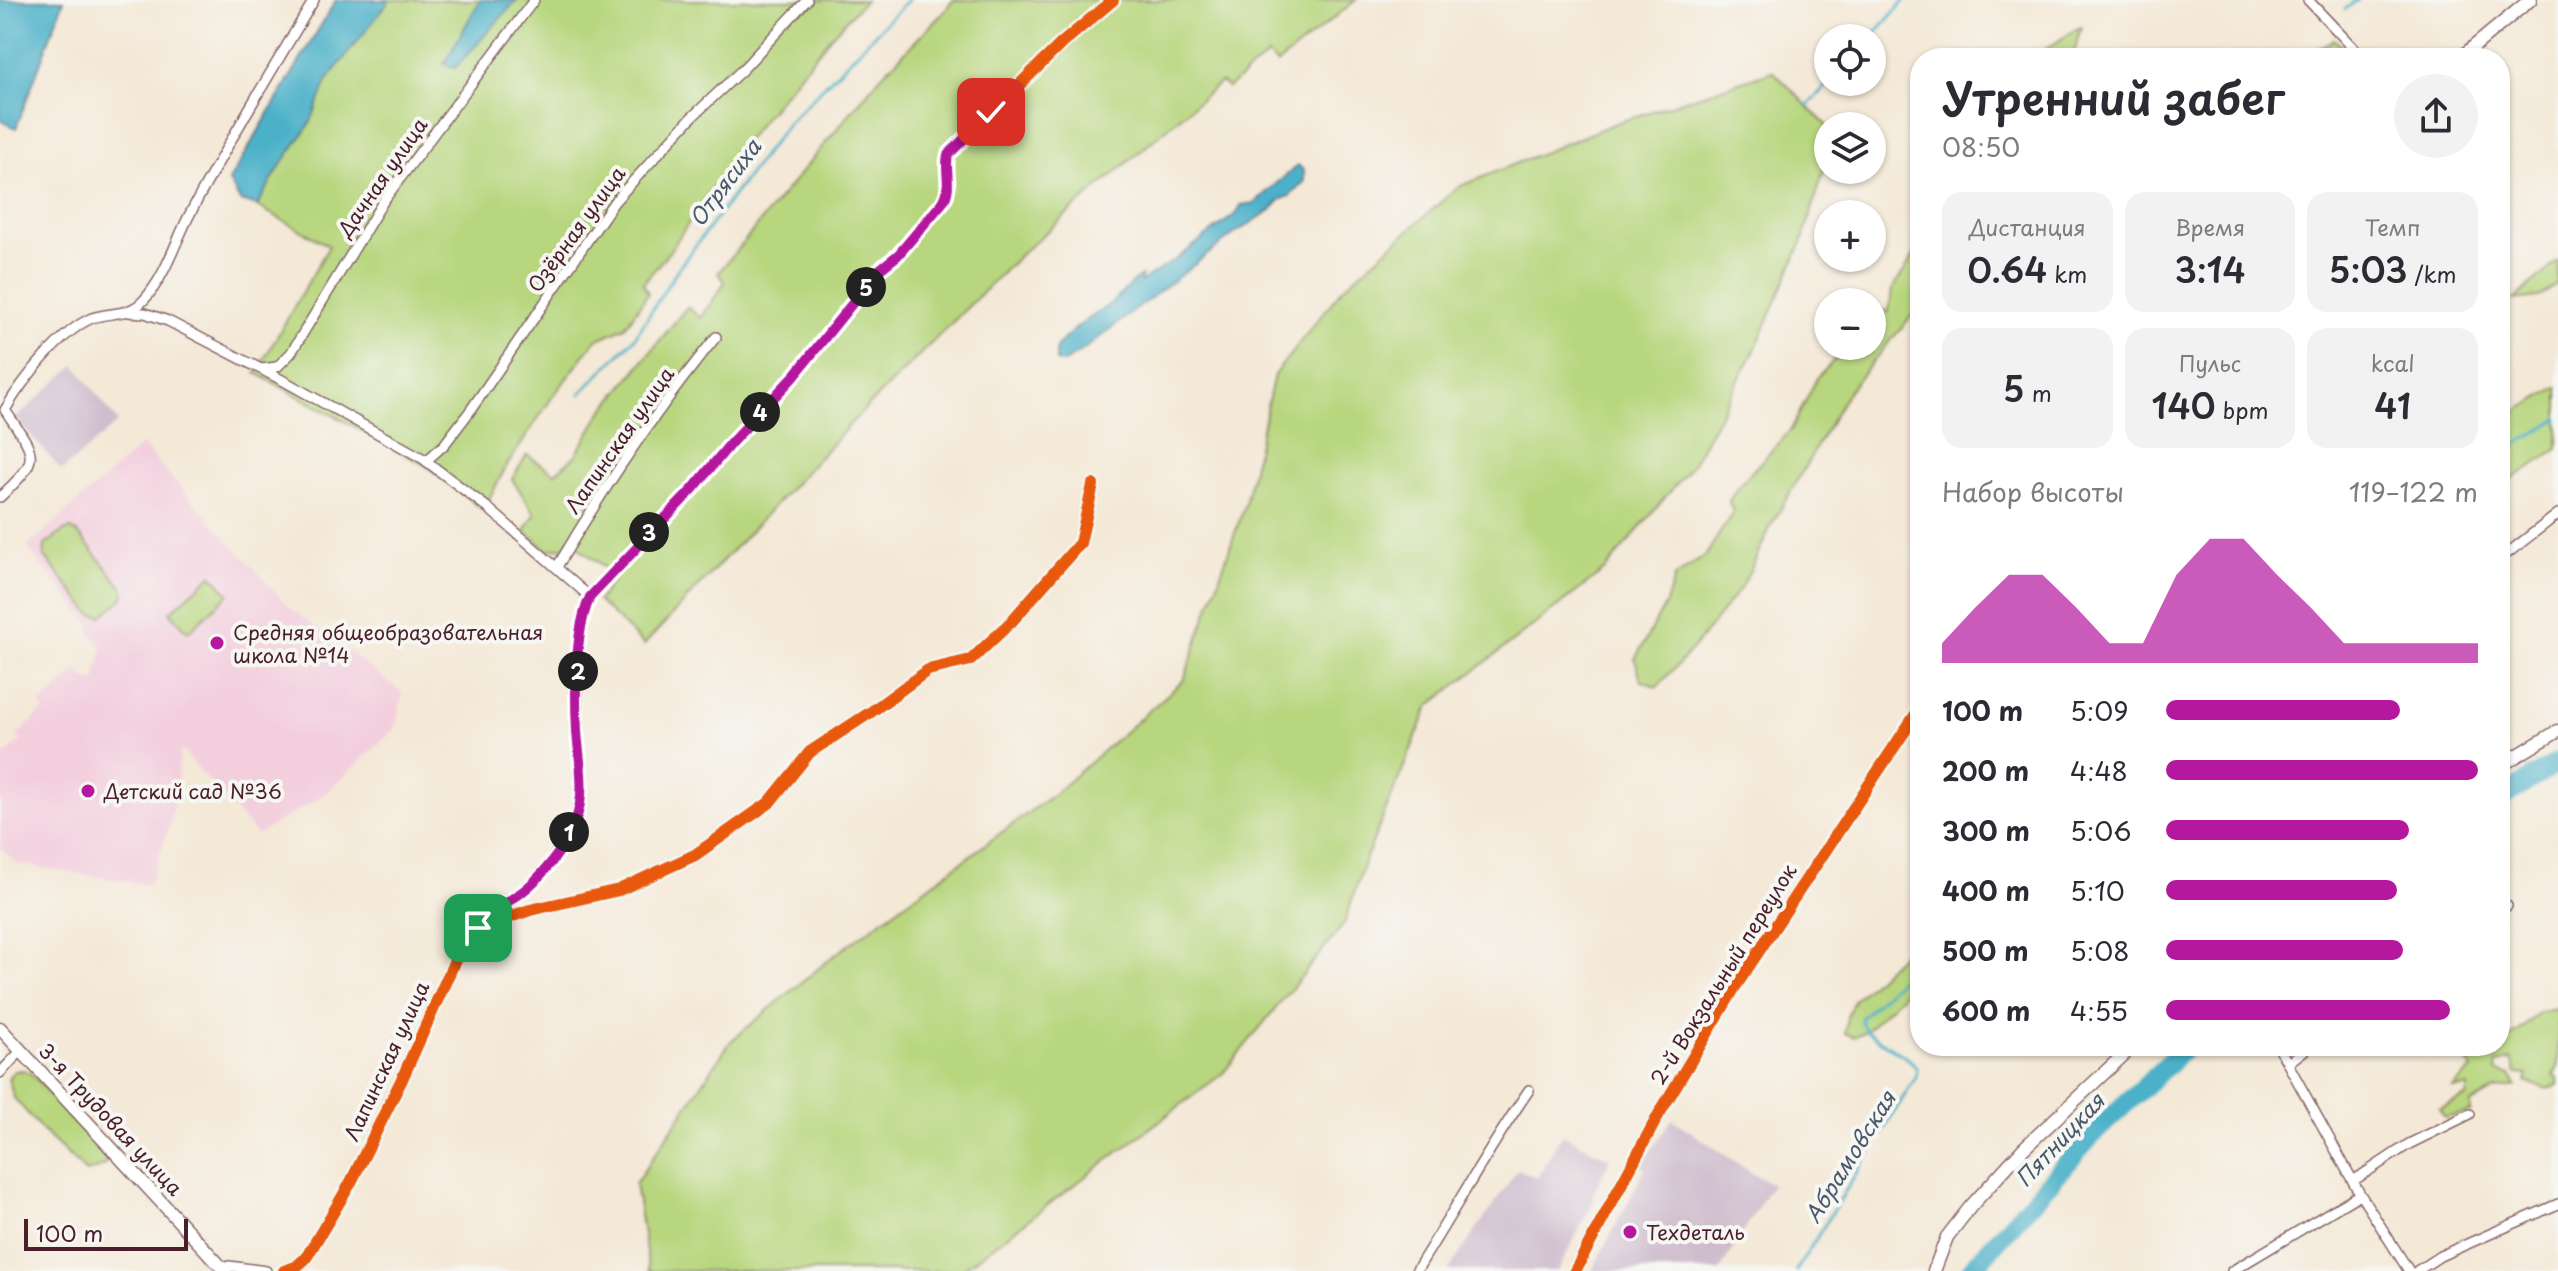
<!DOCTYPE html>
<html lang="ru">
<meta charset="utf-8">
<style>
:root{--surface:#fff;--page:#f2f2f3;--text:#2b2b33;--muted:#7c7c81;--accent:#b5179e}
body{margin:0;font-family:"Playpen Sans",sans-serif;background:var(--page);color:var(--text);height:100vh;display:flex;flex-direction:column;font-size:30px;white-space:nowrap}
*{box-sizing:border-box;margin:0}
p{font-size:26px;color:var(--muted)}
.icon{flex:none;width:44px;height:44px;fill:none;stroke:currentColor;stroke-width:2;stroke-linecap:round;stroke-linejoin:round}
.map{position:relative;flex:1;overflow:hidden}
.side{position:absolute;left:1910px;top:48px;width:600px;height:1008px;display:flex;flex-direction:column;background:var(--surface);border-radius:32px;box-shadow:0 2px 6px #0004}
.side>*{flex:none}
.controls{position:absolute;left:1814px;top:24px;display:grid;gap:16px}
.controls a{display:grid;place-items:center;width:72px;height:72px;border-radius:50%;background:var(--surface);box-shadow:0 2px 6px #0004;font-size:40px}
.scale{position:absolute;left:24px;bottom:20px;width:164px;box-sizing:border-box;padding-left:8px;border:4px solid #4a1f2b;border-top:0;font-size:22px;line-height:28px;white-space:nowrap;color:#4a1f2b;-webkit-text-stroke:6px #f6f6f2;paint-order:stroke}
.pin{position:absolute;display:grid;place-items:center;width:68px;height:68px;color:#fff;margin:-34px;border-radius:16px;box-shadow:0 4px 12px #0006}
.km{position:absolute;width:40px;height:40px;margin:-20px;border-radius:50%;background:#222;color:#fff;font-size:22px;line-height:40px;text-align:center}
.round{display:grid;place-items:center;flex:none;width:84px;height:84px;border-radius:42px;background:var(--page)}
.headline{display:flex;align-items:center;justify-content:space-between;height:136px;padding:0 32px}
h1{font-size:44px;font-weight:600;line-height:60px}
.stats{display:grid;grid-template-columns:repeat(3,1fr);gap:12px;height:136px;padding:8px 32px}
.stats div{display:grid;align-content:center;border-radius:20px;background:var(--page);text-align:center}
.stats b{font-size:34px;font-weight:600}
.stats small{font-size:22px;font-weight:400}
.stats p{font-size:22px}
.chart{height:224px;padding:16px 32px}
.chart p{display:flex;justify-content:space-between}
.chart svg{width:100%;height:144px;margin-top:8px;fill:var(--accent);opacity:.7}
ul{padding:0 32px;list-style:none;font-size:26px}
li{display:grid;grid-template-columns:128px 96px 1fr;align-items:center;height:60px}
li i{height:20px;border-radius:10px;background:var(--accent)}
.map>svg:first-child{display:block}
.built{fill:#f3cfde}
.industrial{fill:#cfbdce}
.green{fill:#b7d67d;stroke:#807a54;stroke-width:2}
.water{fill:#4bb1c9;stroke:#4a687a;stroke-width:2}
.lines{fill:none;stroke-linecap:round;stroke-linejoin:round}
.stream{stroke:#4bb1c9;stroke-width:3}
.river{stroke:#4bb1c9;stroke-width:20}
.minor-casing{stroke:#866567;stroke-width:12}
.tertiary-casing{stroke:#866567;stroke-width:15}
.minor{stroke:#fff;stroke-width:9}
.tertiary{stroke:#fff;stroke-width:12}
.cycleway-casing{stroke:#f6f6f2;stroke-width:17}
.cycleway{stroke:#e8590c;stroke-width:12}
.route-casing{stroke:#fff;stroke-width:16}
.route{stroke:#b5179e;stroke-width:10}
.poi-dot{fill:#b5179e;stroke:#f6f6f2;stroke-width:3}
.labels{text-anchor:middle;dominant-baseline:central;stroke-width:8;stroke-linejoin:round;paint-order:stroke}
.street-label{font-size:20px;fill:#4a1f2b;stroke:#f6f6f2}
.poi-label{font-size:20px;fill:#4a1f2b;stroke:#f6f6f2;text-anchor:start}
.water-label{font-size:22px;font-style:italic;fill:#4a596a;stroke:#f6f6f2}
</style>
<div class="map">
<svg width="2558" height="1271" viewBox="0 0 2558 1271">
<rect width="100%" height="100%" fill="#f6f6f2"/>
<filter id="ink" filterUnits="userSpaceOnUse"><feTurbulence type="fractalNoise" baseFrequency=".0125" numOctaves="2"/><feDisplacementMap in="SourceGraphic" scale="16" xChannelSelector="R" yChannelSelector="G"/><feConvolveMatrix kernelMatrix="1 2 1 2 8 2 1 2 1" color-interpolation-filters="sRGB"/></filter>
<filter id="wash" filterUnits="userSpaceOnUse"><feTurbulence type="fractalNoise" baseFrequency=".006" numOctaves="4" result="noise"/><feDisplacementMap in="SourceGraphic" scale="32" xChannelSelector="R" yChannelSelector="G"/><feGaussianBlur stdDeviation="1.8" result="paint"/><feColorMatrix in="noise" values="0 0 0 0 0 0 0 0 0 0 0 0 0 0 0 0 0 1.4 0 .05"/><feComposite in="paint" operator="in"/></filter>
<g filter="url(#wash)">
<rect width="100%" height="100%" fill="#f4e8d6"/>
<path class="built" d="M142 445 290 608 403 693 395 729 325 794 257 835 181 749 171 821 149 885 17 864 0 847V760L21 740 17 735 44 710 40 704 77 671 87 680 95 682 103 647 91 634 89 623 27 547Z"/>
<path class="industrial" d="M75 365 118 422 62 471 16 418Z
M1672 1119 1755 1175 1772 1184 1720 1271H1592L1645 1169 1641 1166Z
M1562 1134 1610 1159 1592 1196 1595 1199 1558 1271H1448L1518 1169 1537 1178Z"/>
<path class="green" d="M336 0H865L832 35 737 151 669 252 643 283 648 293 625 327 596 340 551 399 506 467 483 510 427 466 256 373 329 246 257 206 240 201 229 181Z
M953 0H1356L1277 64 1268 55 1228 88 1221 82 1023 252 856 418 644 645 598 601 616 576 569 540 565 547 548 550 525 531 535 514 512 479 527 455 555 473 575 456 601 413 687 307 701 318 725 282 718 273 880 77 945 11Z
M2081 26 2073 58H2034L2035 56Z
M2334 39 2347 51 2349 58H2301C2310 49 2325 48 2334 39Z
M1773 71 1828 127V156L1803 240 1754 352 1692 465 1605 570 1429 706 1365 860 1344 924 1223 1073 960 1271H649L635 1184 731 1041 836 954 1054 794 1184 680 1245 504 1274 375 1344 287 1458 187 1616 123Z
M1920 246V306L1849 390 1772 524 1743 585 1694 647 1657 687 1641 680 1635 659 1666 603 1675 577 1706 555 1733 512 1729 501 1739 485 1791 430 1817 378 1848 346H1872V307L1889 312 1892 290Z
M2558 261V284L2539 297 2514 300Z
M2558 387V449L2500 487V421Z
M71 529 77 532 124 589 123 598 102 616 91 614 44 556 45 545 64 531Z
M212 575 229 594 188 632 170 612Z
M1920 936V977L1866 1031 1854 1037 1845 1033 1847 1016 1854 1000Z
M2558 1009V1067L2554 1075 2558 1077V1085L2547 1089 2526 1082 2528 1075 2516 1074 2512 1059 2497 1064 2496 1071 2511 1075 2516 1086 2495 1090 2471 1103V1112L2445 1118 2439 1109 2466 1097 2468 1087 2453 1088 2472 1069 2460 1052 2473 1055 2500 1046V1043L2520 1030 2539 1012Z
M24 1070 34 1076 69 1118 106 1153V1163L99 1168 86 1172 43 1131 14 1098 8 1078 14 1071Z"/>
<path class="water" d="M0 0H64L16 128 0 120Z
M336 0H390L328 79 310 124 281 165 257 206 240 201 229 181Z
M480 0H517L455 68 444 64Z
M1298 165 1304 171V182L1290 196 1280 200 1271 210 1234 234 1082 351 1063 363 1056 361V348C1075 325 1090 320 1112 302 1125 293 1124 286 1141 276L1140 282 1175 260 1238 212 1241 205 1254 203Z"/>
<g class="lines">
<path class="stream" d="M2345 9 2358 0
M1871 38 1905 0
M1807 106 1830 82
M580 394 634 339 677 270 788 123 908 0
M2500 454 2558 419
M1796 1271 1916 1077 1917 1068 1911 1061 1866 1031 1862 1024 1861 1018 1920 960"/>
<path class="river" d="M2500 799 2558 762
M1970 1271 2092 1135 2187 1046"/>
</g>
</g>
<g filter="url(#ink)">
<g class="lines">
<defs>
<path id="minor" d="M2308 0 2363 58
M128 312 145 313 168 321 284 381 422 458 488 508 590 597
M261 369 277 367 291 353 384 200 534 0
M426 461 444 445 470 411 614 202 691 118 743 69 807 0
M0 497C43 457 36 456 5 410 22 381 61 331 92 318 109 312 129 316 143 301 166 277 176 239 192 210 230 139 272 70 314 0
M2500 559 2558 514
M557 567C605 486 656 410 716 337
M2500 908 2507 906
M472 932 530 910 619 890 695 855 769 803 810 752 871 712 928 670 971 660 1011 622 1080 543 1093 485
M2278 1046 2360 1194 2409 1271
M2288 1063 2310 1046
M0 1073 21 1051
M2353 1181 2409 1144 2470 1114
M224 1270 229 1266 266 1271
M284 1271 296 1267 306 1258 350 1184 402 1079 466 936 482 917 517 896 533 881 551 861 574 824 582 789 577 731 579 640 582 618 590 597 693 489 731 443 795 375 879 270 898 255 943 202C953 187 944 171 948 155L1062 43 1113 0
M1416 1271C1454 1211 1488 1149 1529 1090
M2232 1271 2360 1194
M2417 1271 2440 1256 2558 1204"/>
<path id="tertiary" d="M2460 58 2530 0
M2500 766 2558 731
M0 1028 225 1271
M1575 1271 1659 1114 1735 987 1920 708
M1934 1271 1947 1237 1971 1206 2023 1149 2133 1046"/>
</defs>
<use href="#minor" class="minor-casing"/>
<use href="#tertiary" class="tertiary-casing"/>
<use href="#minor" class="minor"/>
<use href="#tertiary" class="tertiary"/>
<defs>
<path id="cycleway" d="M479 928 530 910 619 890 695 855 769 803 810 752 871 712 928 670 971 660 1011 622 1080 543 1093 485
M284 1271 296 1267 306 1258 350 1184 402 1079 466 936 482 917 517 896 533 881 551 861 574 824 582 789 577 731 579 640 582 618 590 597 693 489 731 443 795 375 879 270 898 255 943 202C953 187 944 171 948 155L1062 43 1113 0
M1575 1271 1659 1114 1735 987 1920 708"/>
</defs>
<use href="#cycleway" class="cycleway-casing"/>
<use href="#cycleway" class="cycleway"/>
</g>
</g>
<g class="lines" filter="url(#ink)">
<defs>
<path id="route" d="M478 928 466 936C479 916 499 908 518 895 541 879 565 848 575 822 587 791 579 762 577 731 575 692 574 632 590 597L693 489 731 443 795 375 879 270 898 255 943 202C953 187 944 171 948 155L991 112"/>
</defs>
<use href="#route" class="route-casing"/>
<use href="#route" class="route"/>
</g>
<g class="poi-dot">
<circle cx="217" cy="643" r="8"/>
<circle cx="88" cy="791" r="8"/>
<circle cx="1630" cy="1232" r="8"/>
</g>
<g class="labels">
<g class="street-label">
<text transform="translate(382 177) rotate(-55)">Дачная улица</text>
<text transform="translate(576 229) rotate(-54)">Озёрная улица</text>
<text transform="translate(619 440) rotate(-55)">Лапинская улица</text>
<text transform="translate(1723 974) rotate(-58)">2-й Вокзальный переулок</text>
<text transform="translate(386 1061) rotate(-65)">Лапинская улица</text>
<text transform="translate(111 1119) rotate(47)">3-я Трудовая улица</text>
</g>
<g class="poi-label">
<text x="233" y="632">Средняя общеобразовательная<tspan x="233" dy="23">школа №14</tspan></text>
<text x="104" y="791">Детский сад №36</text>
<text x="1646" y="1232">Техдеталь</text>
</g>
<g class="water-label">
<text transform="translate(724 182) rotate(-53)">Отрясиха</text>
<text transform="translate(2059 1139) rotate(-47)">Пятницкая</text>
<text transform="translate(1849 1156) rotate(-58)">Абрамовская</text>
</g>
</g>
</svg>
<div class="controls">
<a><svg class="icon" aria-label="locate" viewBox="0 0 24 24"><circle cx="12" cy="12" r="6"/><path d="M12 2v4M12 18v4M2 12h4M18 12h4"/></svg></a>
<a><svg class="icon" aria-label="layers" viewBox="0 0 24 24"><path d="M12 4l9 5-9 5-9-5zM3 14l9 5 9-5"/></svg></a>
<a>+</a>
<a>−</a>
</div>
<div class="scale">100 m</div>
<div class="pin" style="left:478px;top:928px;background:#1e9e55"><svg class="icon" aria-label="arrive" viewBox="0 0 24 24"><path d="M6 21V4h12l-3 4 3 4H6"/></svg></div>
<div class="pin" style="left:991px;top:112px;background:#d93025"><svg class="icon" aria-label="check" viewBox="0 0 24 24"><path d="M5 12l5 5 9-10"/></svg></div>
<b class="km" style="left:569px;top:832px">1</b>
<b class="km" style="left:578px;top:671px">2</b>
<b class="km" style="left:649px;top:532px">3</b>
<b class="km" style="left:760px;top:412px">4</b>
<b class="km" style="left:866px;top:287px">5</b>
<section class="side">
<div class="headline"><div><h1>Утренний забег</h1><p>08:50</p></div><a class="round"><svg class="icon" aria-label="share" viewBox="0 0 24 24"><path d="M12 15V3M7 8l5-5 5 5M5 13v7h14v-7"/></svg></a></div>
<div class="stats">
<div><p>Дистанция</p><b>0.64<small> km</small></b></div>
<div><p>Время</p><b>3:14</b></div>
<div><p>Темп</p><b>5:03<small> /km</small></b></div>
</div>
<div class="stats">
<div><b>5<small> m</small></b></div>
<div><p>Пульс</p><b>140<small> bpm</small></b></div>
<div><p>kcal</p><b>41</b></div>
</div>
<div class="chart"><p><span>Набор высоты</span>119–122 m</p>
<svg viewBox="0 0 160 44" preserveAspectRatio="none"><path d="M0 44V38L10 27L20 17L30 17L40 27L50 38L60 38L70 17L80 6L90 6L100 17L110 27L120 38L130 38L140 38L150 38L160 38V44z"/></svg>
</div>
<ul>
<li><b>100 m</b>5:09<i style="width:75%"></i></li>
<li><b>200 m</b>4:48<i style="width:100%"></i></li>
<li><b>300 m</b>5:06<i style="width:78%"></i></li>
<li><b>400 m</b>5:10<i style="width:74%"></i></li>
<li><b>500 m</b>5:08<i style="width:76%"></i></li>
<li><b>600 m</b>4:55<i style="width:91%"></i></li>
</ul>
</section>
</div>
